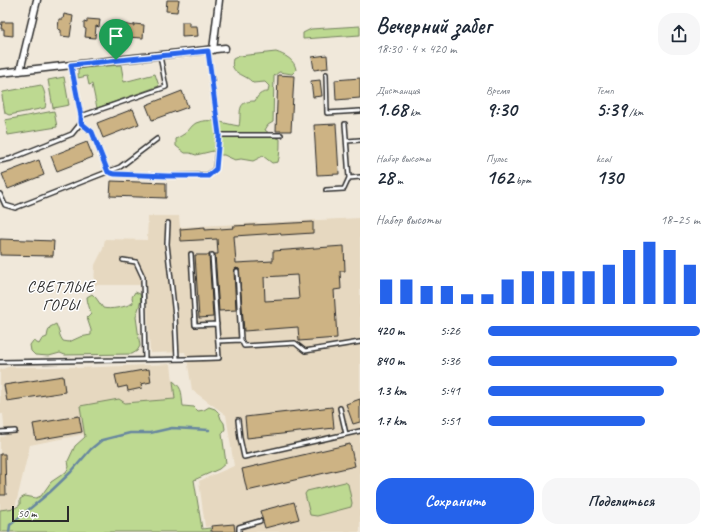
<!DOCTYPE html>
<html lang="ru">
<meta charset="utf-8">
<style>
:root{--surface:#fff;--page:#f6f6f7;--text:#1f2937;--muted:#747a83;--accent:#2563eb}
body{margin:0;font-family:Caveat,sans-serif;background:var(--page);color:var(--text);height:100vh;display:flex;flex-direction:column;font-size:15px;white-space:nowrap}
*{box-sizing:border-box;margin:0}
p{font-size:13px;color:var(--muted)}
.icon{flex:none;width:22px;height:22px;fill:none;stroke:currentColor;stroke-width:2;stroke-linecap:round;stroke-linejoin:round}
.map{position:relative;flex:1;overflow:hidden}
.panel{display:flex;flex-direction:column;background:var(--surface);width:356px}
.panel>*{flex:none}
.scale{position:absolute;left:12px;bottom:10px;width:57px;box-sizing:border-box;padding-left:4px;border:2px solid #2b2b2b;border-top:0;font-size:11px;line-height:14px;white-space:nowrap;color:#2b2b2b;-webkit-text-stroke:3px #fff;paint-order:stroke}
.pin{position:absolute;display:grid;place-items:center;width:34px;height:34px;color:#fff;margin:-41px -17px;border-radius:50% 50% 50% 0;rotate:-45deg;box-shadow:0 0 4px #0007}
.pin .icon{rotate:45deg}
.round{display:grid;place-items:center;flex:none;width:42px;height:42px;border-radius:16px;background:var(--page)}
.headline{display:flex;align-items:center;justify-content:space-between;height:68px;padding:0 16px}
h1{font-size:22px;font-weight:800;line-height:30px}
.metrics{display:grid;grid-template-columns:repeat(3,1fr);gap:6px;height:68px;padding:4px 16px}
.metrics div{display:grid;align-content:center}
.metrics b{font-size:20px;font-weight:800}
.metrics small{font-size:11px;font-weight:400}
.metrics p{font-size:11px}
.chart{height:112px;padding:8px 16px}
.chart p{display:flex;justify-content:space-between}
.chart svg{width:100%;height:72px;margin-top:4px;stroke:var(--accent);stroke-width:6}
.cta{display:flex;gap:8px;margin-top:auto;padding:8px 16px}
.cta a{flex:1;height:46px;border-radius:16px;background:var(--accent);color:#fff;font-size:16px;font-weight:800;line-height:46px;text-align:center}
.cta a+a{background:var(--page);color:var(--text)}
ul{padding:0 16px;list-style:none;font-size:13px}
li{display:grid;grid-template-columns:64px 48px 1fr;align-items:center;height:30px}
li i{height:10px;border-radius:5px;background:var(--accent)}
main{display:flex;flex:1;min-height:0}
.map>svg:first-child{display:block}
.built{fill:#e6d8c0}
.green{fill:#bdd991;stroke:#74825e}
.lines{fill:none;stroke-linecap:round;stroke-linejoin:round}
.stream{stroke:#67879f;stroke-width:2.5}
.building{fill:#cdb384;stroke:#2b2b2b;fill-rule:evenodd}
.service-casing{stroke:#2b2b2b;stroke-width:6}
.minor-casing{stroke:#2b2b2b;stroke-width:9}
.service{stroke:#fff;stroke-width:3}
.minor{stroke:#fff;stroke-width:6}
.route-casing{stroke:#fff;stroke-width:8}
.route{stroke:#2563eb;stroke-width:5}
.labels{text-anchor:middle;dominant-baseline:central;stroke-width:3;stroke-linejoin:round;paint-order:stroke}
.quarter-label{font-size:16px;letter-spacing:1px;fill:#2b2b2b;stroke:#fff}
</style>
<main>
<div class="map">
<svg width="360" height="532" viewBox="0 0 360 532">
<rect width="100%" height="100%" fill="#f0e8da"/>
<filter id="ink" filterUnits="userSpaceOnUse"><feTurbulence type="fractalNoise" baseFrequency=".025" numOctaves="2"/><feDisplacementMap in="SourceGraphic" scale="8" xChannelSelector="R" yChannelSelector="G"/><feConvolveMatrix kernelMatrix="1 2 1 2 8 2 1 2 1" color-interpolation-filters="sRGB"/></filter>
<g filter="url(#ink)">
<path class="built" d="M148 216H179L180 227 360 218V532H212L211 526 205 527 199 481 234 466 226 415 192 390 187 359 185 352 150 353 146 285H94L95 265 103 249 105 239 147 240Z
M171 364 175 399 80 406 85 434 30 445 15 508 0 510V437L5 436 3 414H0V370L8 367H76V368Z"/>
<path class="green" d="M360 26V35L303 39V33L311 29Z
M276 52C285 55 295 60 296 70L292 74 279 72 274 76 273 122 268 125 265 130 274 137 280 139C280 147 280 155 278 162L272 163 263 156 253 161 241 159 235 160 224 155H218L213 151 196 155 190 153H185L176 146V139C179 137 183 135 187 132 190 129 192 125 196 123 210 117 225 124 239 126 242 113 235 101 255 101 258 95 261 92 268 92L269 86 265 82 253 83C245 73 229 75 233 59L239 56Z
M121 65 124 82 155 74 159 86 97 108 92 84 89 85 87 76 78 78V70L82 68Z
M64 77 69 105 53 108 48 80Z
M41 85C45 90 47 102 45 108L9 115 5 113 2 96 3 92Z
M54 111 57 127 8 135 5 120Z
M135 292 140 294 141 300 136 317 140 346 137 351 132 354 65 355 60 353 49 356 35 355 31 351 30 345 33 341 39 344 42 339 47 337 48 332 50 327 56 324C59 330 59 336 63 341L69 342 80 337 91 335V330L87 318 91 314C90 308 87 303 87 297L92 294 96 298 103 308C110 310 126 307 133 303L132 297Z
M173 381C184 389 181 395 183 406L194 407 198 411 204 410 209 407 215 409 219 413 221 419 224 423 225 429 222 434 226 463 219 469 194 480 202 529 210 528 211 532H0V510L15 508 20 505V499L25 496 36 498 41 496 51 482 66 472 69 467 68 461 75 446 85 437 80 406 119 399 125 403 175 399Z
M345 482 348 484 352 503 351 507 317 516 310 515 305 494 307 491Z"/>
<g class="lines">
<path class="stream" d="M9 532 10 525 50 492 71 472 91 449 102 440 130 433H150L172 428 209 430"/>
</g>
<path class="building" d="M167 0H179L177 12 166 11Z
M64 14 73 16 70 37 61 36V30L58 29 59 19H63Z
M87 19 100 20 99 27 96 26 95 38 85 37 86 29 84 28V22L87 23Z
M2 22H13V36L4 35V29H1Z
M182 22H189V26H197L198 36 182 37Z
M116 23 134 26V24L144 25 143 38 125 37 124 40 113 39Z
M327 55 328 68 314 70 312 57Z
M278 75 294 76 291 131H276Z
M360 78V98L336 100 335 80Z
M320 80 322 96 313 97 311 81Z
M182 91 188 107 152 120 146 105Z
M133 109 139 124 103 138 97 123Z
M336 124 339 174 317 175 314 125Z
M87 142 93 157 57 171 51 156Z
M39 160 44 175 8 189 2 174Z
M111 181 166 183V198L110 196Z
M313 222V233L281 235 280 233 234 236 236 263 273 261V251L344 246 345 271H340L341 289 334 290 337 338 299 341 298 327 244 331 239 269 236 268 234 271 236 310 219 311 215 254H218L217 239 181 241 180 229 205 227V230L234 228 233 226ZM297 275 299 299 265 301 264 277Z
M0 239 54 241 53 256 0 255Z
M195 255H209L213 317 199 318Z
M149 369 151 382 141 384 142 388 128 391 127 386 118 388 115 375Z
M63 376 65 392 7 401 4 385Z
M360 399V422L353 424 346 404Z
M332 407 334 428 247 438 245 417Z
M79 416 82 432 36 440 33 424Z
M350 444 355 466 247 491 242 469Z
M0 454H5L6 495H0Z
M294 502 299 519 265 528 260 511Z
M234 524 235 532H212L211 526Z"/>
<g class="lines">
<defs>
<path id="service" d="M326 74 327 113 360 111
M81 116 166 87 160 56
M81 123 92 132 108 172 114 174 168 176 208 175 215 169 219 135 208 51
M345 124 349 178 360 177
M219 135H281
M347 141 360 140
M0 161 10 159 72 134 81 123V116L71 65
M326 190 344 189 349 178
M0 194 5 205 15 208 120 167 157 139
M168 223 167 244 175 316 177 359
M191 254 195 325 217 324
M123 260 136 262 143 277 145 359
M237 271 241 340
M218 341 241 340 244 346 295 343 305 351 360 342
M0 362 187 359 219 358 212 255
M340 408 346 434
M238 420 240 438 244 457 360 431
M0 432 15 431
M239 532V527L260 521"/>
<path id="minor" d="M213 50 219 0
M20 71 37 0
M0 73 225 48"/>
</defs>
<use href="#service" class="service-casing"/>
<use href="#minor" class="minor-casing"/>
<use href="#service" class="service"/>
<use href="#minor" class="minor"/>
</g>
</g>
<g class="lines" filter="url(#ink)">
<defs>
<path id="route" d="M208 51 219 135 216 169 208 176H168L114 174 108 172 92 132 81 123V116L71 65Z"/>
</defs>
<use href="#route" class="route-casing"/>
<use href="#route" class="route"/>
</g>
<g class="labels">
<g class="quarter-label">
<text x="61" y="287">СВЕТЛЫЕ<tspan x="61" dy="18">ГОРЫ</tspan></text>
</g>
</g>
</svg>
<div class="scale">50 m</div>
<div class="pin" style="left:116px;top:60px;background:#1e9e55"><svg class="icon" aria-label="arrive" viewBox="0 0 24 24"><path d="M6 21V4h12l-3 4 3 4H6"/></svg></div>
</div>
<section class="panel">
<div class="headline"><div><h1>Вечерний забег</h1><p>18:30 · 4 × 420 m</p></div><a class="round"><svg class="icon" aria-label="share" viewBox="0 0 24 24"><path d="M12 15V3M7 8l5-5 5 5M5 13v7h14v-7"/></svg></a></div>
<div class="metrics">
<div><p>Дистанция</p><b>1.68<small> km</small></b></div>
<div><p>Время</p><b>9:30</b></div>
<div><p>Темп</p><b>5:39<small> /km</small></b></div>
</div>
<div class="metrics">
<div><p>Набор высоты</p><b>28<small> m</small></b></div>
<div><p>Пульс</p><b>162<small> bpm</small></b></div>
<div><p>kcal</p><b>130</b></div>
</div>
<div class="chart"><p><span>Набор высоты</span>18–25 m</p>
<svg viewBox="0 0 160 44" preserveAspectRatio="none"><path d="M5 44V29M15 44V29M25 44V33M35 44V33M45 44V38M55 44V38M65 44V29M75 44V24M85 44V24M95 44V24M105 44V24M115 44V20M125 44V11M135 44V6M145 44V11M155 44V20"/></svg>
</div>
<ul>
<li><b>420 m</b>5:26<i style="width:100%"></i></li>
<li><b>840 m</b>5:36<i style="width:89%"></i></li>
<li><b>1.3 km</b>5:41<i style="width:83%"></i></li>
<li><b>1.7 km</b>5:51<i style="width:74%"></i></li>
</ul>
<div class="cta"><a>Сохранить</a><a>Поделиться</a></div>
</section>
</main>
